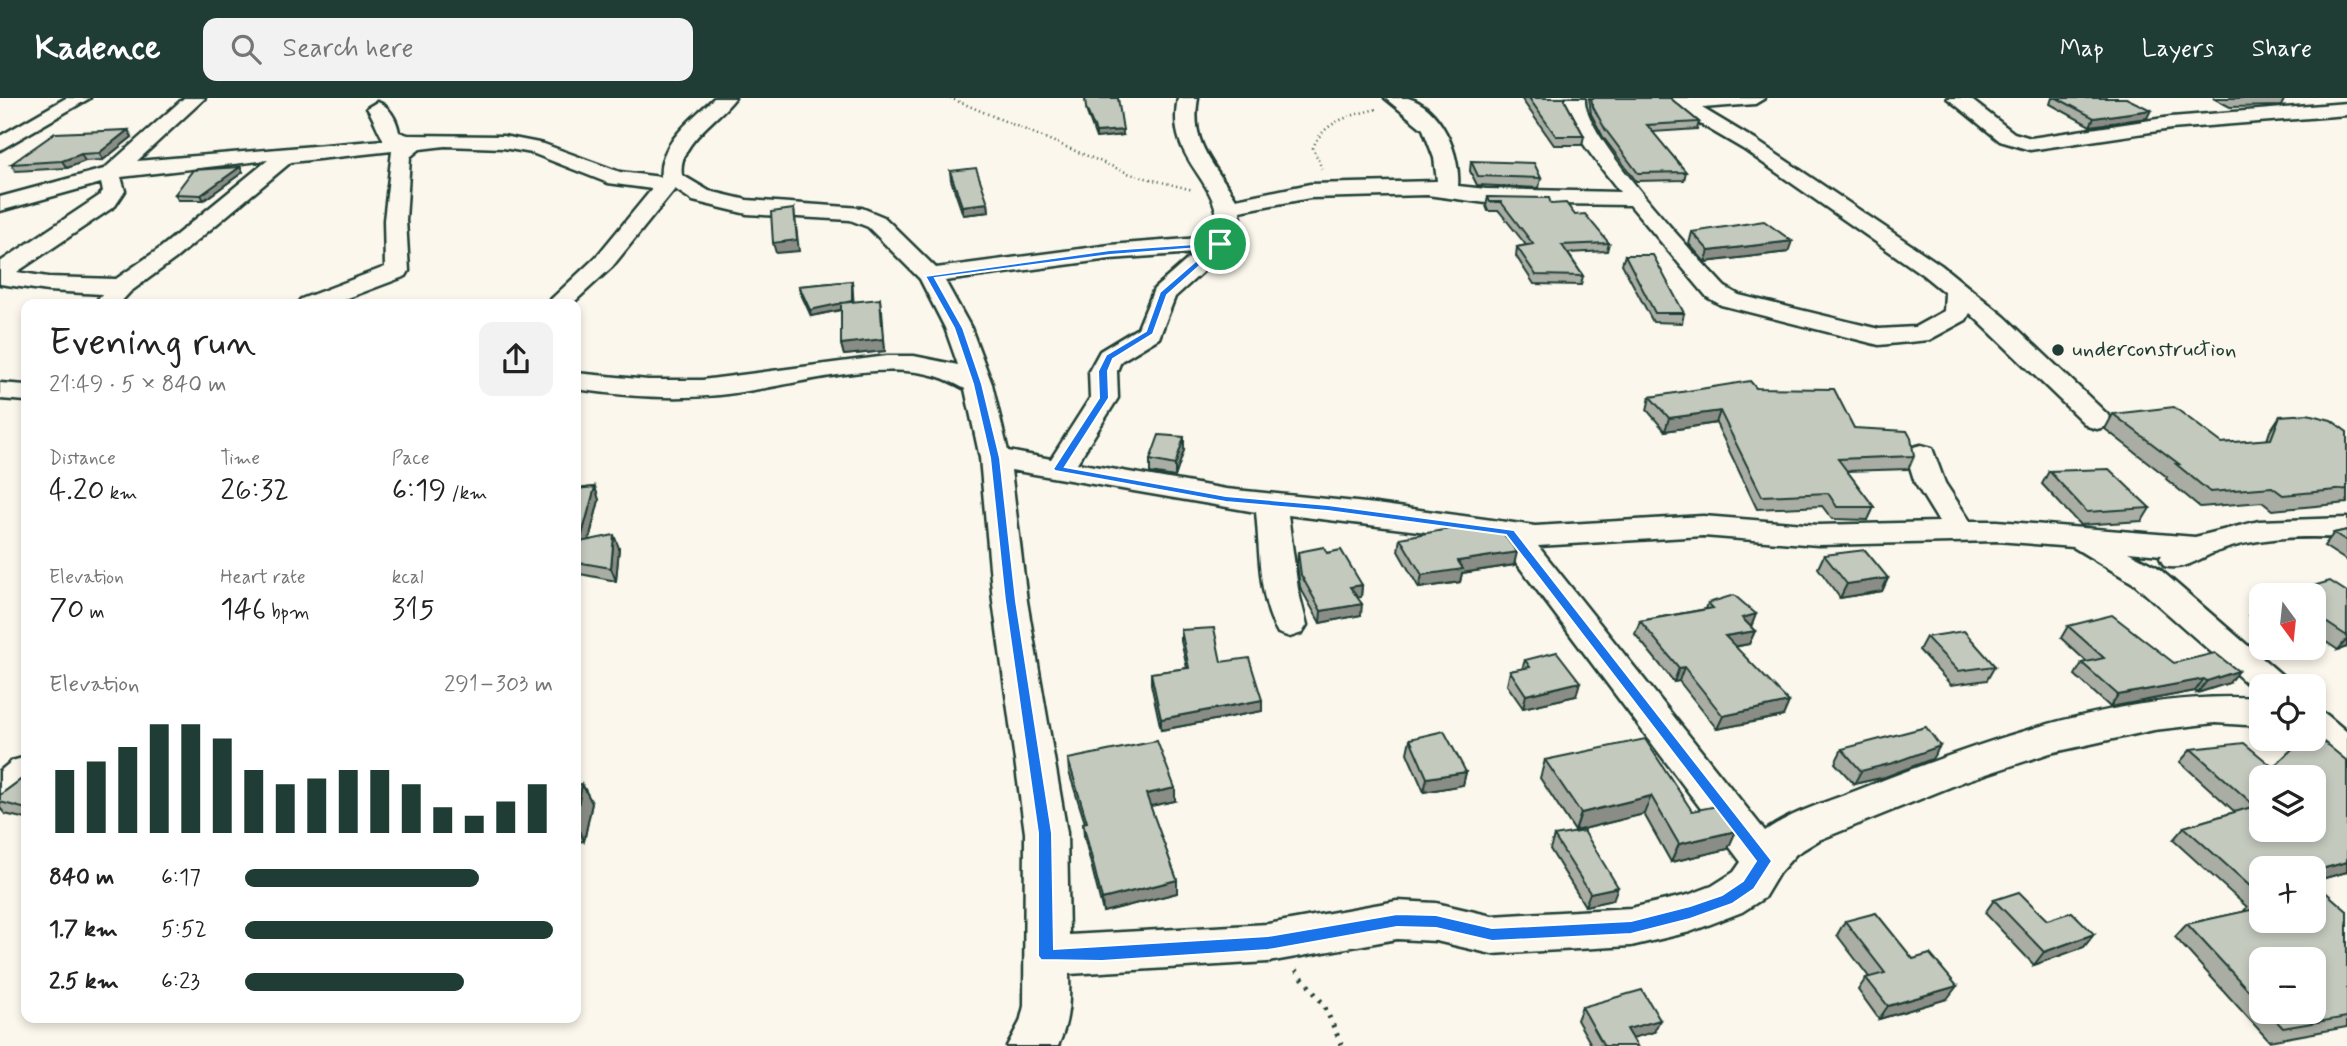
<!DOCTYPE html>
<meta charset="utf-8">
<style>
:root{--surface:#fff;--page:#f2f2f2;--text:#222;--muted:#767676;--accent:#1f3d34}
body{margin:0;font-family:Mynerve,sans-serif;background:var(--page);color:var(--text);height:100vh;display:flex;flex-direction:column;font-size:26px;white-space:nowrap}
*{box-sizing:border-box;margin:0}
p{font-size:23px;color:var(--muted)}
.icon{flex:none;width:38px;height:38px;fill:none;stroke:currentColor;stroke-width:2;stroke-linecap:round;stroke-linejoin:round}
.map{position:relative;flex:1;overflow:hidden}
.sheet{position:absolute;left:21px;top:201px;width:560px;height:724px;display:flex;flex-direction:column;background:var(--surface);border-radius:14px;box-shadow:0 4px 10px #0003}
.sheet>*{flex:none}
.needle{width:46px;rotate:165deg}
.fabs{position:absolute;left:2249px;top:485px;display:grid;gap:14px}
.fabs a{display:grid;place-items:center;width:77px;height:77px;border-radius:14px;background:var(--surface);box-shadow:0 4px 10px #0003;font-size:35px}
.pin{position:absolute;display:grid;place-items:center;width:60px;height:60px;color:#fff;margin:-30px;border:4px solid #fff;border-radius:50%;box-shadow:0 2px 7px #0007}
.round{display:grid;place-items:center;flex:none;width:74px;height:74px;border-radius:14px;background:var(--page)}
.summary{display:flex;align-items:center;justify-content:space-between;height:119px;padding:0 28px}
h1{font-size:38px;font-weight:600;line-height:52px}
.figures{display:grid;grid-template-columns:repeat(3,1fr);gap:10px;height:119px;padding:7px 28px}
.figures div{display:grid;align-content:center}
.figures b{font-size:30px;font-weight:600}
.figures small{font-size:19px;font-weight:400}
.figures p{font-size:19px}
.chart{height:196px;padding:14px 28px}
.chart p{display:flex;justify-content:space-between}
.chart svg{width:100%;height:126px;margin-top:7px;stroke:var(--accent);stroke-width:6}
ul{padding:0 28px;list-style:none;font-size:23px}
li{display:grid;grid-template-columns:112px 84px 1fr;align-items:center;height:52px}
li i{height:18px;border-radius:9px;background:var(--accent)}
header{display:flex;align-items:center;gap:42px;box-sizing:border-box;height:98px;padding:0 35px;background:var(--accent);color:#fff}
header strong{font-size:33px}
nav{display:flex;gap:38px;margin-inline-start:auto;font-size:24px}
.search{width:490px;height:63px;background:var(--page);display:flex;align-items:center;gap:18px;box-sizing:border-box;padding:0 24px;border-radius:14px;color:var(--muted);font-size:26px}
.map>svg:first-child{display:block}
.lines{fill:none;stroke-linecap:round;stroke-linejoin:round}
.street-casing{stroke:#1f3d34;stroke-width:5}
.path-far1{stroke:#1f3d34;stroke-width:2.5;stroke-dasharray:1 3.5;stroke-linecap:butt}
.path{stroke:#1f3d34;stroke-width:5;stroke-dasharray:2.5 7;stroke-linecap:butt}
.street{fill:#fbf7ec;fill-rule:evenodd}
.wall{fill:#a9ada3;stroke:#1f3d34;stroke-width:2;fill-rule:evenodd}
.shaded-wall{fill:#898d85;stroke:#1f3d34;stroke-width:2}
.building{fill:#c4c9be;stroke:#1f3d34;stroke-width:2;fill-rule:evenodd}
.route{fill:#1a73e8;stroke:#fff;stroke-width:2;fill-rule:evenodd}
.poi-dot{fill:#1f3d34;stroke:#fbf7ec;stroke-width:2.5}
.labels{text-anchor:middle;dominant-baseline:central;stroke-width:7;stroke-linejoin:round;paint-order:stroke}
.poi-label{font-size:23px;fill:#1f3d34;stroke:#fbf7ec;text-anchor:start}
</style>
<header>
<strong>Kadence</strong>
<div class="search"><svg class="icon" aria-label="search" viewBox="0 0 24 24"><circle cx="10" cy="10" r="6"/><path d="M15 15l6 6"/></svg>Search here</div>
<nav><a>Map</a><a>Layers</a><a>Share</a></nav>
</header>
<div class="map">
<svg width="2347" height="948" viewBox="0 0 2347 948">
<rect width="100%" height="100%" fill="#fbf7ec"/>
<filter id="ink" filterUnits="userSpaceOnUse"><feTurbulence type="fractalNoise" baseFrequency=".0143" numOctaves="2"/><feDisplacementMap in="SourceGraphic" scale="14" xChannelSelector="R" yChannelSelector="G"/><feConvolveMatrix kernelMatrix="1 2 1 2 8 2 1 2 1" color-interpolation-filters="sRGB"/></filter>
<g filter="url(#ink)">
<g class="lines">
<defs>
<path id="street" d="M66 0H90L0 52V38Z
M184 0H205L137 63 384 42C379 36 374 20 367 10L377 4C389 7 397 22 399 34L408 37 503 38 544 46 620 74 661 79C657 47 693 20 714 0H735C718 23 677 45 682 77L709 93 747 102 862 110 884 119 936 170 1110 147 1213 139 1219 134C1219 76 1165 65 1178 0H1198C1190 46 1213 64 1236 101L1310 86 1437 83 1434 60 1423 31 1385 0C1392 0 1402 0 1408 0 1441 9 1461 57 1458 88L1486 91 1620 94C1605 73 1562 26 1565 0H1585C1581 35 1697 159 1725 189L1739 197 1879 231 1915 229 1944 213 1945 195 1923 177 1743 51 1673 10 1661 0H1765L1755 6 1702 10 1757 43 1941 167 2005 219 2107 316 2111 322 2107 328 2097 331 2087 328 1970 215 1966 222 1929 242 1879 247 1721 207 1707 199 1630 107 1486 105 1427 97 1310 100 1240 113 1243 136 1239 141 1175 199 1159 240 1121 263 1117 273 1118 300 1077 365 1226 391 1376 406 1535 428 1703 418 1818 427 1939 424 1915 385 1906 356 1910 350 1921 347 1932 350 1945 385 1970 423H1997L2195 439 2259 423 2347 420V440C2303 438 2258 438 2216 454 2198 461 2184 473 2164 468L2160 460 2162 457 2128 454 2157 469 2284 579 2289 588H2261V598L2133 485 2073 449 1997 443 1818 447 1703 438 1538 448 1765 733C1795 712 1834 702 1868 688 1991 640 2127 592 2261 600V628L2215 625 2154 632 2050 655 1965 683 1819 742 1796 756 1779 775 1764 800 1742 814 1690 834 1631 848 1492 856 1436 843 1397 841 1268 864 1069 876C1070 902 1069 924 1058 948H1007L1020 924 1024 908 1025 735 993 503 980 360 965 291C956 286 946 281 936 278 873 260 783 291 719 297 671 302 623 298 576 291V275L648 282H702L887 258H914L958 267 945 230 920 181 868 129 850 122 747 116 693 103 675 91 612 169 572 206H546L596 159 652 91 608 85 532 55 503 50 445 48 420 51 410 59 406 122 409 173 406 178 332 206H297L301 201 385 169 384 122 392 53 291 64 175 161 130 194 119 206H94L102 196 48 193 0 186V164L99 98 103 93 101 85 0 113V99L104 71ZM268 62 159 151 116 181 48 179 17 174 115 108 125 93 121 79ZM1195 155 1154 191 1138 230 1100 253 1089 273 1090 300 1051 361 1008 353 992 286 971 230 945 183 1110 161ZM1011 372 1256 414C1260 452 1258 502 1278 535L1290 539 1302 535 1307 527 1298 491 1288 417 1500 443 1741 764 1734 774 1712 788 1688 797 1631 810 1492 818 1436 805 1397 803 1268 826 1069 837 1067 735 1027 503Z
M1947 0H1969L2014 35 2031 40 2171 19 2347 5V17L2171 31 2030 52 2000 43Z
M0 285 26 287V303L0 301Z
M2314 613 2327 617 2347 634V671L2333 666 2305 640H2314Z
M26 659V696L14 706 0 711V673L12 663Z"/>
</defs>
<use href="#street" class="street-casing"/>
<path class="path-far1" d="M950 0 1130 76 1193 92
M1322 71 1313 50C1323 23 1352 17 1377 11"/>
<path class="path" d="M1296 872 1324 907 1342 948"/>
<use href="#street" class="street"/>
</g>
<path class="wall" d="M1085 0 1123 37 1096 40 1087 15Z
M1521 0H1565V3L1584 38 1582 47H1554Z
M1589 0H1670L1699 24 1697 31 1652 34 1686 74 1684 82 1636 83 1603 39 1591 16Z
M2052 0H2126L2147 20 2090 28 2050 6Z
M2213 0H2285L2281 8 2230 9Z
M128 32 132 39 103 62 85 63 67 70 16 73 11 66Z
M1471 63 1541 80 1539 90 1477 87 1470 73Z
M240 69 243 74 204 102H178L175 96Z
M950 73 988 105 989 114 963 117 951 82Z
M1488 99 1551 106 1575 117 1609 145 1607 153 1568 155 1583 178 1581 187 1534 186 1516 158 1517 149 1526 147 1499 113H1488L1486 108Z
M1692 134 1788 154 1705 164 1689 146Z
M1625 157 1684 215 1682 225 1653 224 1622 166Z
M852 183 853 204 882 212 885 253 844 257 841 246V212L811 218 800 194 799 188Z
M1756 290 1854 330 1914 358 1908 371 1847 373 1874 409 1868 422 1832 421 1822 408 1757 411 1716 325 1665 333 1647 312 1650 299Z
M2113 316 2222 345 2267 342 2270 333 2280 318 2347 334V405L2272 412 2262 404 2200 409 2166 381 2167 379 2105 331Z
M1184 352 1175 379 1150 375V362Z
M2049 373 2150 410 2142 423 2080 427 2042 386Z
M595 389 599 402 589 442 619 450 616 483 580 476 576 492V391Z
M2347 432V463L2324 448 2334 435Z
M1400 440 1514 467 1462 475 1460 484 1419 490 1398 453Z
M1298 454 1327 455 1362 487 1361 499H1357L1361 517 1320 525 1300 489 1297 466Z
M1824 457 1888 480 1882 493 1840 500 1818 470Z
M2347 494V549L2338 552 2314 536V497Z
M2261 503V526L2249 517 2259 504Z
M1708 505 1756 516 1751 529 1755 533 1749 546 1735 549 1783 618 1717 631 1679 583 1674 584 1635 536 1640 523 1706 511Z
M2068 528 2174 565 2229 585 2197 595 2195 593 2110 609 2075 577 2082 565 2087 564 2061 540Z
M1181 532 1221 564 1262 602V613L1161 632 1151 586V575L1187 570 1181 543Z
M1926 539 1995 568 1987 582 1951 587 1919 552Z
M1525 562 1576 598 1523 610 1507 587 1510 573 1522 571Z
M1410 641 1466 674 1463 687 1424 694 1407 655Z
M1842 651 1932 661 1885 679 1854 686 1835 665Z
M2191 651 2273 669 2347 663V774L2314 783V770H2261V822L2347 813V929L2269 943 2175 839 2187 826 2243 814 2247 809 2173 742 2184 729 2235 714 2180 664ZM2261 861 2314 914H2261Z
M1068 661 1175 703 1150 708 1177 782V795L1103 814 1084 738 1083 725H1085L1069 674Z
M1545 662 1692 713 1728 751 1671 764 1644 716 1575 733 1540 680Z
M26 678V721L5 716 0 710V697Z
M582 686 592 705 584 743 576 744V687Z
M1554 738 1613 802 1585 808 1550 751Z
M1994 802 2047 822 2094 836 2084 849 2034 867 1985 815Z
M1845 823 1913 861 1947 901 1879 921 1858 892 1866 880 1869 879 1837 837Z
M1582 909 1654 934 1632 940 1637 948H1592L1577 922Z"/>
<path class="shaded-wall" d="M2151 12 2147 20 2090 28 2094 20Z
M128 32 132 39 103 62 99 55Z
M1123 32V37L1096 40V34Z
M81 56 85 63 67 70 62 63Z
M240 69 243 74 204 102 201 97Z
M988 105 989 114 963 117 962 108Z
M794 111 799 153 776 155 773 145Z
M1792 143 1788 154 1705 164 1709 153Z
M852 183 854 209 811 218 810 212Z
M880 201 885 253 844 257 841 246Z
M1720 313 1716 325 1665 333 1669 320Z
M1184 339V352L1175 379V367Z
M595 389 599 402 585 457 580 444Z
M614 437 619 450 616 483 611 470Z
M1517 454 1514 467 1462 475 1460 484 1419 490 1422 477 1458 463Z
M576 466 580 476 576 492Z
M1888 480 1882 493 1840 500 1847 486Z
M1362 487 1361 499 1349 501 1350 489Z
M1362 506 1361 517 1320 525 1321 513Z
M1756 516 1751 529 1742 520Z
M1755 533 1749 546 1720 551 1725 538Z
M2347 541V549L2338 552Z
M1684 569 1679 583 1674 584 1679 570Z
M2238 573 2229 585 2197 595 2207 583Z
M2204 581 2195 593 2110 609 2118 597Z
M1580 584 1576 598 1523 610 1526 597Z
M1262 602V613L1161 632V621Z
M1789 604 1783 618 1717 631 1723 618Z
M1940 648 1932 661 1885 679 1854 686 1861 673Z
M1466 674 1463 687 1424 694 1427 680Z
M582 686 592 705 584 743 576 725V719Z
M1175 690V703L1146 709V696Z
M1651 698 1644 716 1575 733 1581 715Z
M1736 733 1728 751 1671 764 1679 746Z
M2347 764V774L2314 783V773Z
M1177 782V795L1103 814 1102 801Z
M1618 789 1613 802 1585 808 1590 795Z
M2094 836 2084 849 2034 867 2044 854Z
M1957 888 1947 901 1879 921 1888 908Z
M1660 922 1654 934 1621 943 1627 931Z"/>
<path class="building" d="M1085 0H1118L1123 32 1096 34 1086 10Z
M1529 0H1565V3L1584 38H1556Z
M1591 0H1670L1699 24 1647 27 1686 74 1638 75 1605 31 1593 9Z
M2057 0H2126L2151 12 2094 20Z
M128 32 99 55 81 56 62 63 11 66 55 35Z
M1471 63 1534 65 1541 80 1478 78Z
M240 69 201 97 175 96 193 72Z
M976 70 988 105 962 108 950 73Z
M1488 99 1549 100 1551 106 1566 105 1575 117 1585 116 1609 145 1562 147 1583 178 1536 177 1517 149 1533 146 1501 104H1490Z
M794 111 797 142 773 145 771 114Z
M1764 123 1792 143 1709 153 1692 134Z
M1625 157H1653L1684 215H1655Z
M852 183V203L810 212 799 188Z
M880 201 883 241 841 246V205Z
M1750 283 1756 290 1834 291 1854 330 1907 333 1911 340 1914 358 1838 361 1874 409H1837L1828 395 1762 398 1720 313 1669 320 1650 299Z
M2174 309 2222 345 2271 341 2280 318 2307 316 2331 322 2347 334V391L2283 397 2272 389 2210 394 2176 366H2179L2113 316Z
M1159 337 1184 339 1175 367 1150 362Z
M2109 371 2150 410 2087 414 2049 373Z
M595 389 580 444 614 437 611 470 576 464V391Z
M1465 428 1501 432 1517 454 1458 463 1463 471 1422 477 1400 440Z
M2347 432V443L2334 435Z
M1324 449 1327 455 1341 452 1362 487 1350 489 1362 506 1321 513 1301 477 1298 454Z
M1865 452 1888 480 1847 486 1824 457Z
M2330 483 2347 494V538L2315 517 2314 518V497H2282Z
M1734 497 1756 516 1742 520 1755 533 1725 538 1789 604 1723 618 1684 569 1679 570 1640 523 1713 510 1708 505Z
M2112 517 2174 565 2215 555 2238 573 2207 583 2204 581 2118 597 2082 565 2104 560 2068 528Z
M1214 530 1221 564 1249 560 1262 602 1161 621 1151 575 1189 570 1181 532Z
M1964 533 1995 568 1958 573 1926 539Z
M1557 554 1580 584 1526 597 1510 573 1530 569 1525 562Z
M1926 629 1940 648 1893 665 1861 673 1842 651Z
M1444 633 1466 674 1427 680 1410 641Z
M2314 636 2347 663V764L2314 773V770H2261V798L2184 729 2255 708 2191 651 2244 645 2273 669 2304 640H2314ZM2261 679H2314V732H2261Z
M1645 641 1692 713 1717 708 1736 733 1679 746 1651 698 1581 715 1545 662Z
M1157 643 1175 690 1146 696 1177 782 1102 801 1083 725 1087 724 1068 661Z
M26 678V711L0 704V697Z
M582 686 576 719V687Z
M1584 733 1618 789 1590 795 1554 738Z
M2314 784 2347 813V919L2283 930 2268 914H2314V861H2261V906L2187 826 2260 810 2253 803 2261 802V822H2314Z
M2019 794 2047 822 2072 814 2094 836 2044 854 1994 802Z
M1876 815 1913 861 1930 856 1957 888 1888 908 1866 880 1885 875 1845 823Z
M1642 892 1660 922 1627 931 1637 948H1604L1582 909Z"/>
</g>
<path class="route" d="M1223 144V147L1167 197 1153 236 1113 261 1108 273 1109 300 1065 369 1226 398 1328 407 1514 432 1769 759 1772 763 1754 791 1732 806 1690 821 1631 836 1492 843 1436 830 1397 829 1268 852 1102 863 1041 862 1038 858V735L1005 503 990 360 973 286 954 230 925 178 1110 152ZM1212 149 1160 194 1146 233 1106 257 1098 273 1099 300 1053 371 1055 373 1226 404 1328 413 1506 437 1756 763 1743 783 1722 797 1690 808 1631 823 1492 830 1436 817 1397 816 1268 838 1054 851 1052 735 1016 503 1000 360 982 286 963 230 935 180 1110 157Z"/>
<circle class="poi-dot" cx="2058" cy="252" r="7"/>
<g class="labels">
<g class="poi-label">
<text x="2072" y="252">underconstruction</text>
</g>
</g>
</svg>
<div class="fabs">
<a><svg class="needle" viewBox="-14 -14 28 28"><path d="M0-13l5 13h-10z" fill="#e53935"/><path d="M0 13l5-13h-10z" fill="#767676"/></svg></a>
<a><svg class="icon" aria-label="locate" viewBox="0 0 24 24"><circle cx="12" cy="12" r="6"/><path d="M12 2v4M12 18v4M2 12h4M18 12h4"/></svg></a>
<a><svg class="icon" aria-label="layers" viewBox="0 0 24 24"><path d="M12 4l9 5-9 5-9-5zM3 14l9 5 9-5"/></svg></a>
<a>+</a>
<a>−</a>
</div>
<div class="pin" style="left:1220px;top:146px;background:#1e9e55"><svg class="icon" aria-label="arrive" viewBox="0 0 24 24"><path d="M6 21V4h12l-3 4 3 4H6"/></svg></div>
<section class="sheet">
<div class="summary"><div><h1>Evening run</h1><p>21:49 · 5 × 840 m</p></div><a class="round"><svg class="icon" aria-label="share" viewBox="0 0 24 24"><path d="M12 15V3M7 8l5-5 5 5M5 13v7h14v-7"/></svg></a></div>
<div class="figures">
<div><p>Distance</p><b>4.20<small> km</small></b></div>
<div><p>Time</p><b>26:32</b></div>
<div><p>Pace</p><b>6:19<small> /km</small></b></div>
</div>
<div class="figures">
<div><p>Elevation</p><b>70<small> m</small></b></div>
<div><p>Heart rate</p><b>146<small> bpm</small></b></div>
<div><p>kcal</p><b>315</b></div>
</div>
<div class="chart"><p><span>Elevation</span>291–303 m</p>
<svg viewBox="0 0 160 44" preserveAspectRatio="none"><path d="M5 44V22M15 44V19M25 44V14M35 44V6M45 44V6M55 44V11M65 44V22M75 44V27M85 44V25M95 44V22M105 44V22M115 44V27M125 44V35M135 44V38M145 44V33M155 44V27"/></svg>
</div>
<ul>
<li><b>840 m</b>6:17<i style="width:76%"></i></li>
<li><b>1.7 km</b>5:52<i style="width:100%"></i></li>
<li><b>2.5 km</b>6:23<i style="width:71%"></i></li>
</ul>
</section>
</div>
